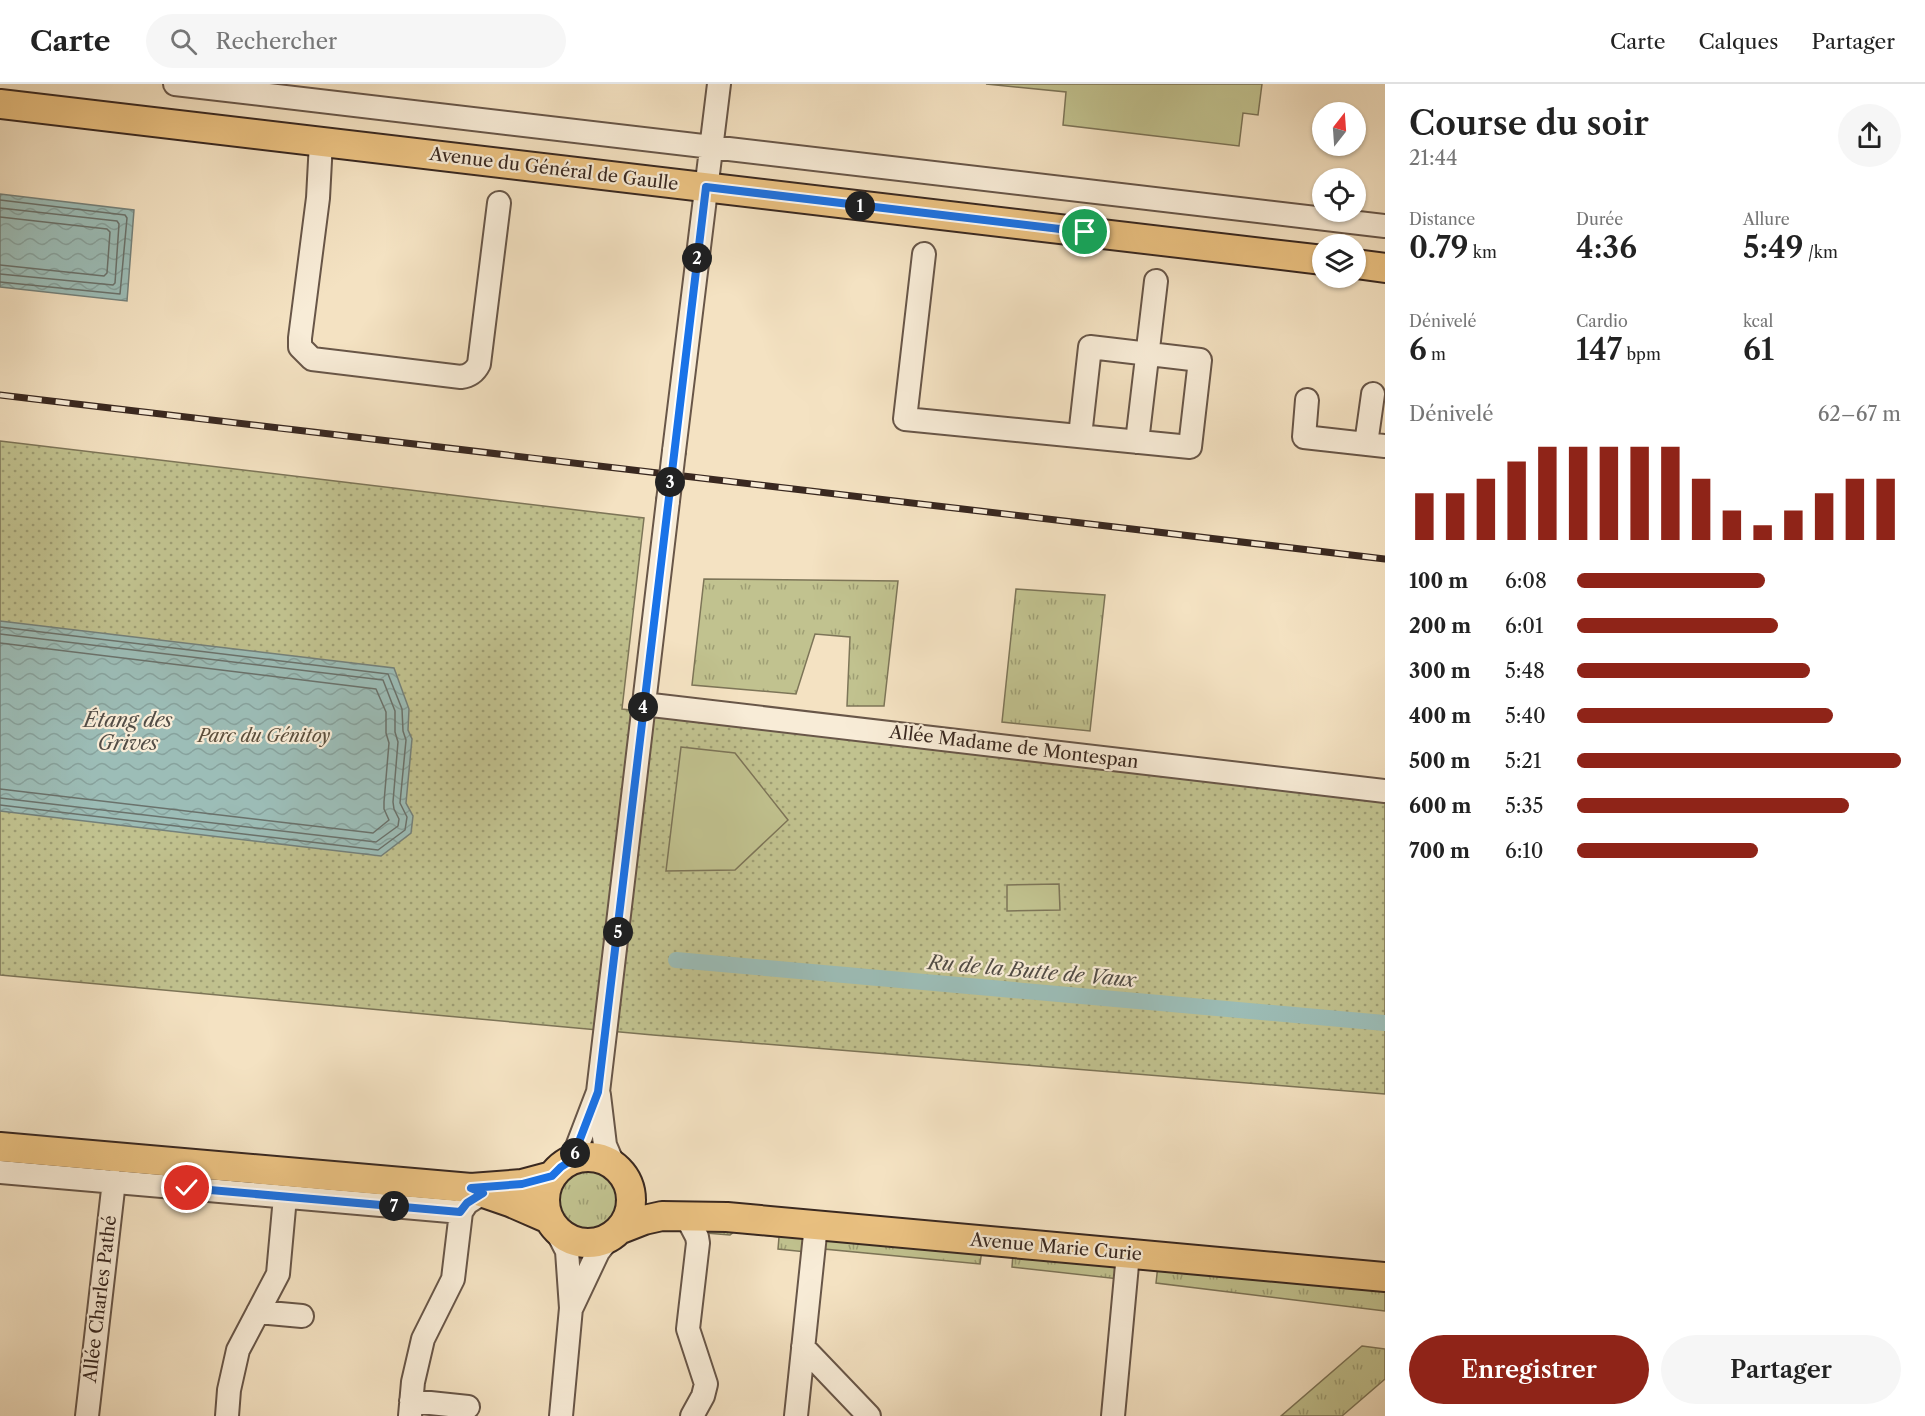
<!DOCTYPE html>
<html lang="fr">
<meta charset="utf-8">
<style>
:root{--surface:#fff;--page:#f6f6f6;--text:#222;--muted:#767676;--line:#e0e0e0;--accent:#8f2418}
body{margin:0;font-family:"Libre Caslon Text",serif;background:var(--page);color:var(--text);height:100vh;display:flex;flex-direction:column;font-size:22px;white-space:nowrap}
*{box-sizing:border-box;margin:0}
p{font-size:20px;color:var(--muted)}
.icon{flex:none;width:33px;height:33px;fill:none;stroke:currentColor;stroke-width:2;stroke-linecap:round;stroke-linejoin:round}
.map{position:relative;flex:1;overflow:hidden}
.sheet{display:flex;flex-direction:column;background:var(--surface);width:540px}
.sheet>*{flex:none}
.needle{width:39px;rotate:17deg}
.fabs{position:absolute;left:1312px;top:18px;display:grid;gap:12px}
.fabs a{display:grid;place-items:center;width:54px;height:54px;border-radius:50%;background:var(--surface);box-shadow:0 2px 4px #0004;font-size:30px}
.pin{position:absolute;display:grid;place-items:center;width:51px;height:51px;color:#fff;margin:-26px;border:3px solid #fff;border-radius:50%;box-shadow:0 2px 6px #0007}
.km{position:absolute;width:30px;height:30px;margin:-15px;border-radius:50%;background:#222;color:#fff;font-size:16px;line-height:30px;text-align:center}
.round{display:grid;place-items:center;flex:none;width:63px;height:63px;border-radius:32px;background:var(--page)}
.head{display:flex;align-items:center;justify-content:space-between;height:102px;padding:0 24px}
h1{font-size:33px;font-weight:600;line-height:45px}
.figures{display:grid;grid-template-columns:repeat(3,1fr);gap:9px;height:102px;padding:6px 24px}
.figures div{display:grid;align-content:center}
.figures b{font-size:30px;font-weight:600}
.figures small{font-size:16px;font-weight:400}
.figures p{font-size:16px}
.chart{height:168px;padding:12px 24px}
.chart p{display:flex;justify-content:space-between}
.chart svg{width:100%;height:108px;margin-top:6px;stroke:var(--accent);stroke-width:6}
.primary-button{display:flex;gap:12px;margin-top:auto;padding:12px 24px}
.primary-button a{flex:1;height:69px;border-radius:36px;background:var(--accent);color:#fff;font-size:24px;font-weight:600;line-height:69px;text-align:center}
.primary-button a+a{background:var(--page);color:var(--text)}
ul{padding:0 24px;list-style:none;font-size:20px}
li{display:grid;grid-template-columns:96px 72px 1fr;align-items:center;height:45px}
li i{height:15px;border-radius:8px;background:var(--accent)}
header{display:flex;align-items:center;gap:36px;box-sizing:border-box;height:84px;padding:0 30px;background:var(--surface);border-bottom:2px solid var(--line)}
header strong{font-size:28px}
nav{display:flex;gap:33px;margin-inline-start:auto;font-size:21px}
.search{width:420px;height:54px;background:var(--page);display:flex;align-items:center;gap:15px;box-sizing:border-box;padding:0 21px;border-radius:33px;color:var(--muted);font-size:22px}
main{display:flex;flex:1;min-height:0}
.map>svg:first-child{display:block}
.grass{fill:url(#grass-tufts);stroke:#7d7558;stroke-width:1.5}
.park{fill:url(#park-dots);stroke:#7d7558;stroke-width:1.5}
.pitch{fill:#c1c28f;stroke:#7d7558;stroke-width:1.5}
.water{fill:url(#water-waves);stroke:#74817b;stroke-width:1.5}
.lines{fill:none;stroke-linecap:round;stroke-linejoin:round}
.shore{stroke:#6a726c;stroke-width:1.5}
.canal{stroke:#9cbdb7;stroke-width:16}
.minor-casing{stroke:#685648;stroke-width:26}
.major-casing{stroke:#392820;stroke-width:32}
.minor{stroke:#f8ecd7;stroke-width:22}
.major{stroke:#eac181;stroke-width:28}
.rail-casing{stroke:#392820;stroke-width:7}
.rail{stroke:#f8ecd7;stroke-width:4.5;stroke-dasharray:14;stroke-linecap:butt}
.minor-bridge-casing{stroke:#685648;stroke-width:26;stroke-linecap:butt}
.minor-bridge{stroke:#f8ecd7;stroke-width:22}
.route-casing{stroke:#fff;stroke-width:12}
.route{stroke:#1a73e8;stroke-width:8}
.labels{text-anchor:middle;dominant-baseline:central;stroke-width:4.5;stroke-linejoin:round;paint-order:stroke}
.street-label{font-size:18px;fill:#392820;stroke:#f8ecd7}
.park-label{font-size:18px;font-style:italic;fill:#5b4e3c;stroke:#f8ecd7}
.water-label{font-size:20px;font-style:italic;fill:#524d46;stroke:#f8ecd7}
</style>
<header>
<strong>Carte</strong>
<div class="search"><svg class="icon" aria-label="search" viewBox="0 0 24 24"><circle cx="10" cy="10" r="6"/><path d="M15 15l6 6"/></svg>Rechercher</div>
<nav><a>Carte</a><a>Calques</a><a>Partager</a></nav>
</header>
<main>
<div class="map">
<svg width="1385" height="1332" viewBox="0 0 1385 1332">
<defs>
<pattern id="grass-tufts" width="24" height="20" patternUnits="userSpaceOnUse" patternTransform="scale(1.5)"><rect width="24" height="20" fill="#c1c28f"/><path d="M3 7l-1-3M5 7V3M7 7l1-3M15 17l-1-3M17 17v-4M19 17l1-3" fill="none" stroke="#9e9e74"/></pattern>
<pattern id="park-dots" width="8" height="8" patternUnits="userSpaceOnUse" patternTransform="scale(1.5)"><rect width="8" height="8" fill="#c1c28f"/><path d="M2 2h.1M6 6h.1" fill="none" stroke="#9e9e74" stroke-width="1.8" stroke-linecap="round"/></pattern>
<pattern id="water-waves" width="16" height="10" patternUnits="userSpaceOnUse" patternTransform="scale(1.5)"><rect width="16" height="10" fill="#9cbdb7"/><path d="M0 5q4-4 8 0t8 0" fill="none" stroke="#87a29d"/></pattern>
</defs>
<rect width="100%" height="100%" fill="#f4e2c2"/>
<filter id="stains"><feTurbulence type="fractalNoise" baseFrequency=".00333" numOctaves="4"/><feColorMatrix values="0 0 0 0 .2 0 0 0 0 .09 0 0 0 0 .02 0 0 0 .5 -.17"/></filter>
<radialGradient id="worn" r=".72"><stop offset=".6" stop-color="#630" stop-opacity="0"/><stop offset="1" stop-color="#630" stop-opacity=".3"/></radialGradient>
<path class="grass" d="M704 495 898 497 884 622H847L850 553 815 550 796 610 692 601Z
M1016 505 1105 511 1090 647 1002 638Z
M552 1116a34 34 0 1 1 68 0a34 34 0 1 1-68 0Z
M705 1145 807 1150 806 1168 778 1165 779 1153 734 1148 730 1151 706 1149Z
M825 1152 982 1166 980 1180 824 1165Z
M1013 1169 1121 1178 1119 1195 1012 1183Z
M1158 1181 1385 1202V1227L1156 1199Z
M1362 1262 1385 1265V1295L1342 1332H1281Z"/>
<path class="park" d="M0 357 644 434 622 625 1385 714V1010L653 951 0 891Z"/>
<path class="pitch" d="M986 0H1262L1258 31 1243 29 1239 62 1063 41 1066 8Z
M681 663 735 669 788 736 735 786 666 787Z
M1059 800 1060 826 1007 827V801Z"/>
<path class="water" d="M0 110 134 126 127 217 0 203Z
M0 537 394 584 409 625 408 646 412 655 406 719 413 732 411 749 381 772 0 727Z"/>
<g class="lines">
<path class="shore" d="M0 116 125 131 127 134 120 210 0 198
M0 124 117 137 119 140 115 199 113 201 0 190
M0 133 107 145 110 148 107 189 104 192 0 181
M0 543 388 590 402 625 403 647 406 656 400 719 407 733 405 746 378 766 0 721
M0 550 383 596 395 627V648L398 658 393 718 394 725 399 735 398 742 376 758 0 714
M0 559 376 605 386 628V649L389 659 384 718V725L389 736 373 749 0 705"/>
<path class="canal" d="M676 876 1385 939"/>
<defs>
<path id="minor" d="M175 0 1385 142
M321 58 318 114 300 254V263L312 275 461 293C469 292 475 288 479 280L499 119
M924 170 905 335 1190 363 1200 276 1090 263 1080 352
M1307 316 1304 353 1385 362
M1137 358 1156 197
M1366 360 1373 310
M674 367 719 0
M643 620 1385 707
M599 1011 605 1061 614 1082
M572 1076 598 1008 668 417
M0 1088 461 1128 467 1119 483 1109
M687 1134 697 1153 698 1159 688 1245 706 1300 703 1312 692 1332
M556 1146 567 1167 571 1224 561 1332
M572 1223 598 1168 610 1153
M258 1228 302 1232
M803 1263 869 1332
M411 1317 468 1323
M87 1332 114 1097
M227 1332 229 1306 238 1266 278 1190 285 1113
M410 1332 413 1298 423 1255 453 1195 461 1128
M796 1332 816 1141
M1113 1332 1128 1170"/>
<path id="major" d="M0 20 1323 176
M1356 180 1385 184
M0 1063 471 1104 522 1100 552 1092
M545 1116a43 43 0 1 1 86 0a43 43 0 1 1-86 0Z
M481 1108 510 1118 549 1135
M621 1145 644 1136 662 1132 727 1133 1385 1193"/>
</defs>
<use href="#minor" class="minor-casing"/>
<use href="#major" class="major-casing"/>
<use href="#minor" class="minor"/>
<use href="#major" class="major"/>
<defs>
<path id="rail" d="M0 311 1385 475"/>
</defs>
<use href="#rail" class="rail-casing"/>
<use href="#rail" class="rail"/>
<defs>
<path id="minor-bridge" d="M668 417 674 367"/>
</defs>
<use href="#minor-bridge" class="minor-bridge-casing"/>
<use href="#minor-bridge" class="minor-bridge"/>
</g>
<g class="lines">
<defs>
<path id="route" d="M187 1104 460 1128 467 1119 483 1109 471 1104 522 1100 552 1092 561 1083 572 1076 598 1008 706 103 1085 148"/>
</defs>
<use href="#route" class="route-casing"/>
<use href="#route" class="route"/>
</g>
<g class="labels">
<g class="street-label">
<text transform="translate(554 85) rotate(7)">Avenue du Général de Gaulle</text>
<text transform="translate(1014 663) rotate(7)">Allée Madame de Montespan</text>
<text transform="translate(1056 1163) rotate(5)">Avenue Marie Curie</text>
<text transform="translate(100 1215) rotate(-83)">Allée Charles Pathé</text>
</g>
<g class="park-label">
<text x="264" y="652">Parc du Génitoy</text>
</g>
<g class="water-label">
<text x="128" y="636">Étang des<tspan x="128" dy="23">Grives</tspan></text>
<text transform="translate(1032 887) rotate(5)">Ru de la Butte de Vaux</text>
</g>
</g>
<rect width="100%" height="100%" filter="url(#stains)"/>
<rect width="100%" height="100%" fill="url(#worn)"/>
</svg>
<div class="fabs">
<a><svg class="needle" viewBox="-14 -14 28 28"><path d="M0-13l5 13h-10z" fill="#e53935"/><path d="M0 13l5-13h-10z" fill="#767676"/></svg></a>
<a><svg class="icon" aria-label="locate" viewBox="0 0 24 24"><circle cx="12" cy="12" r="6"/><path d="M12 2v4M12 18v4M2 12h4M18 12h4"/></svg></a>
<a><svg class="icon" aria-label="layers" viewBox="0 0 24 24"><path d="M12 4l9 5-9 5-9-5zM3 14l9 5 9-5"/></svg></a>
</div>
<div class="pin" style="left:1085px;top:148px;background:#1e9e55"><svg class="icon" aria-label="arrive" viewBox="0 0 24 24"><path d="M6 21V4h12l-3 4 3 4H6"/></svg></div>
<div class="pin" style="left:187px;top:1104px;background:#d93025"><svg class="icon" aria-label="check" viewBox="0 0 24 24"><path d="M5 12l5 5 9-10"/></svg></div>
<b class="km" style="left:860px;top:122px">1</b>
<b class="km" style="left:697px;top:174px">2</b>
<b class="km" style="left:670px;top:398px">3</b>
<b class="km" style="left:643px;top:623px">4</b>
<b class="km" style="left:618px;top:848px">5</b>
<b class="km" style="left:575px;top:1069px">6</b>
<b class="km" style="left:394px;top:1122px">7</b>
</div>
<section class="sheet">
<div class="head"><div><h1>Course du soir</h1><p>21:44</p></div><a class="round"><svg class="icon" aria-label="share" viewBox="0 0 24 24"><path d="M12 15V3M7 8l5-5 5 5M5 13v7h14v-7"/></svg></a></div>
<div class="figures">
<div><p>Distance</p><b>0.79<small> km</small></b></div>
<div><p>Durée</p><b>4:36</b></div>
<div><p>Allure</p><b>5:49<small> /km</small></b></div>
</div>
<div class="figures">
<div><p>Dénivelé</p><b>6<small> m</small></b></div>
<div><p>Cardio</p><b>147<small> bpm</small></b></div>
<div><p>kcal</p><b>61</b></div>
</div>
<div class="chart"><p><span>Dénivelé</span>62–67 m</p>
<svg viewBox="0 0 160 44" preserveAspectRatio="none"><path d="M5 44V25M15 44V25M25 44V19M35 44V12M45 44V6M55 44V6M65 44V6M75 44V6M85 44V6M95 44V19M105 44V32M115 44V38M125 44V32M135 44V25M145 44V19M155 44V19"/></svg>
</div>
<ul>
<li><b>100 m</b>6:08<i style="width:58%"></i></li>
<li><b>200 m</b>6:01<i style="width:62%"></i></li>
<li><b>300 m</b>5:48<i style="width:72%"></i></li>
<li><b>400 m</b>5:40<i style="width:79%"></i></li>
<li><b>500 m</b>5:21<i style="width:100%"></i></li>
<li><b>600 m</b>5:35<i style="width:84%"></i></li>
<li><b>700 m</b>6:10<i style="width:56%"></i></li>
</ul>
<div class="primary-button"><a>Enregistrer</a><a>Partager</a></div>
</section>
</main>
